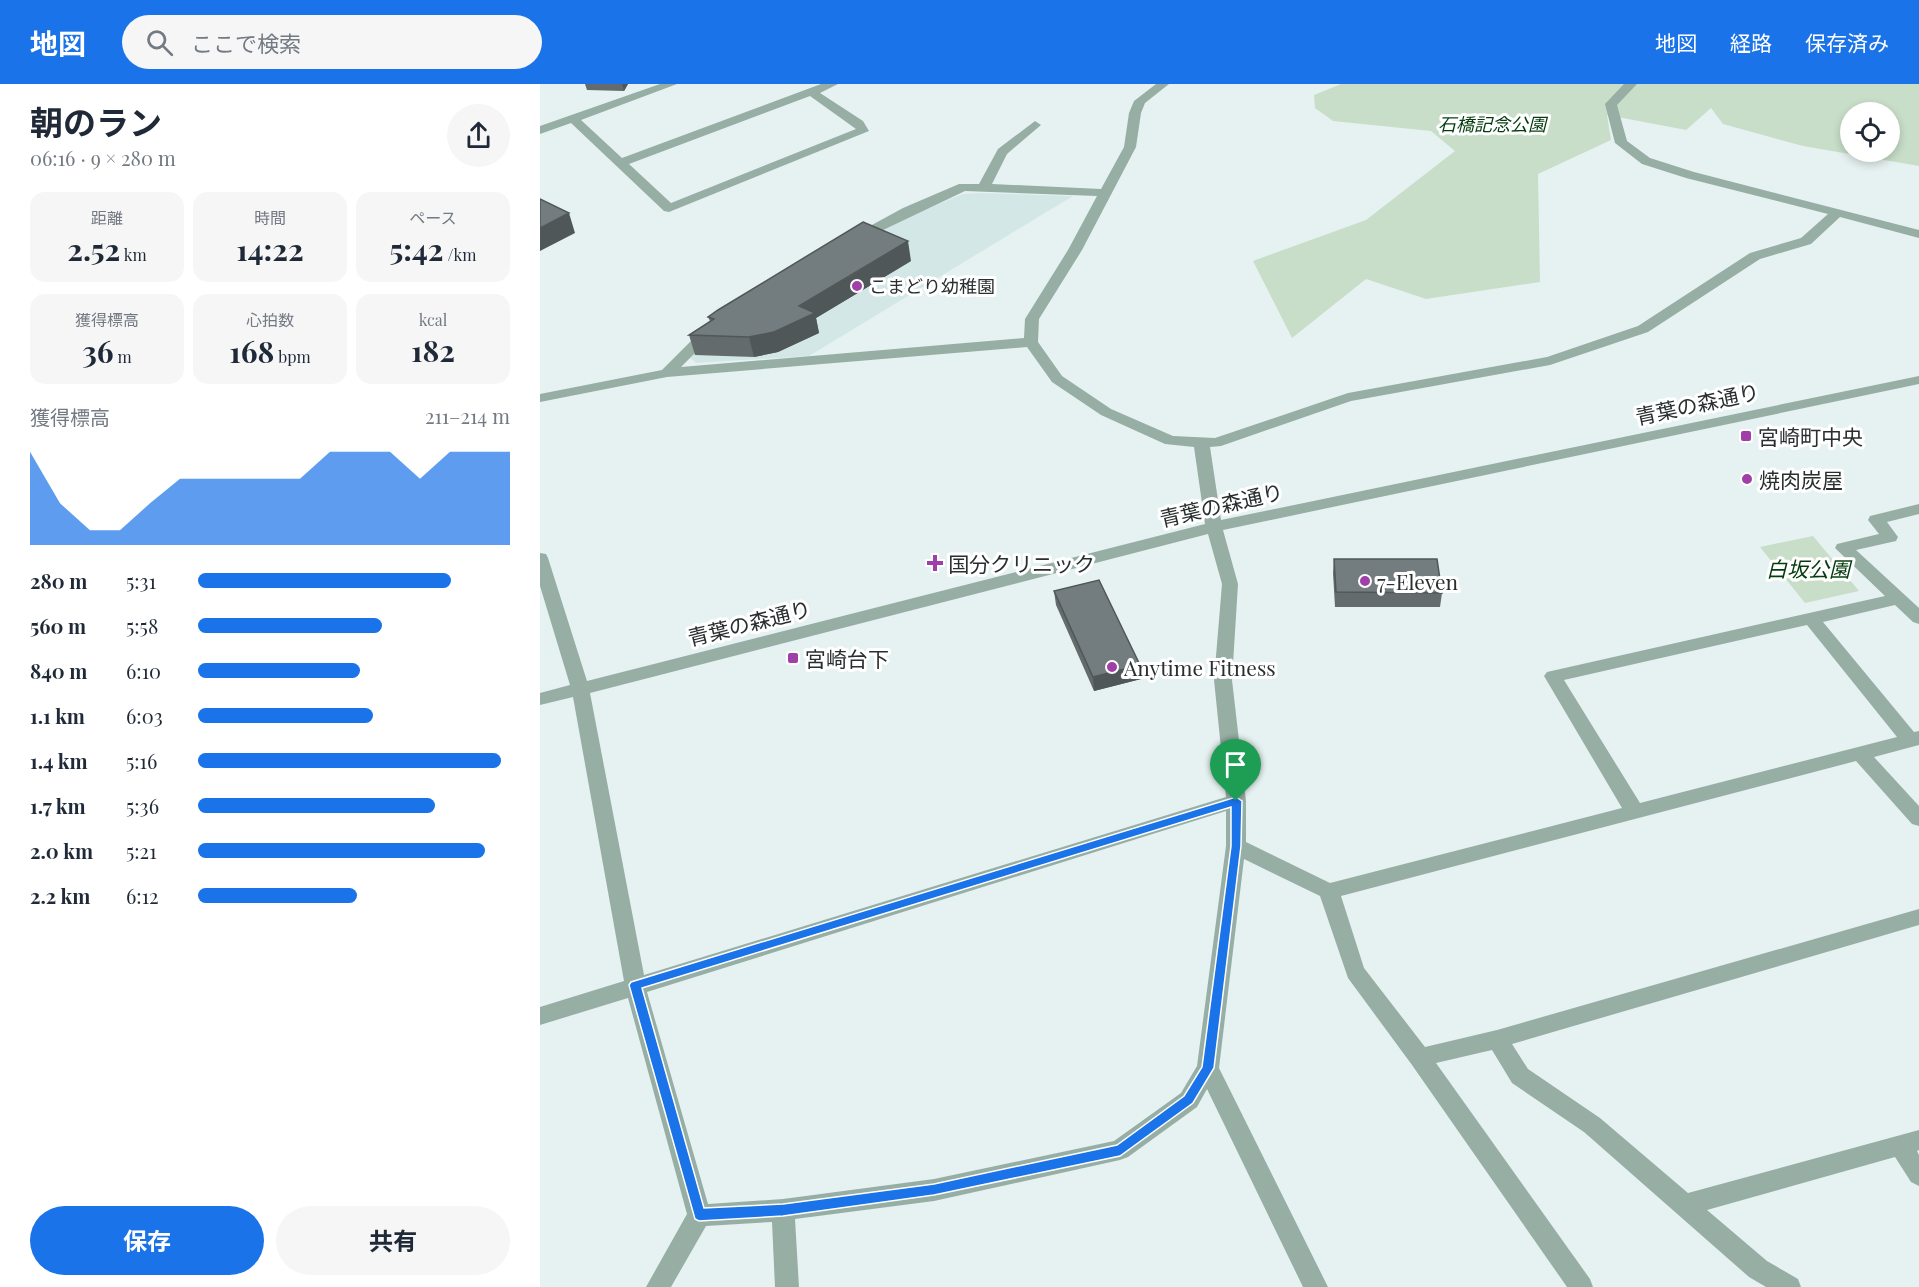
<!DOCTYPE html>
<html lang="ja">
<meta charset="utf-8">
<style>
:root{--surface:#fff;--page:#f6f6f7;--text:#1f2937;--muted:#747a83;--accent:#1a73e8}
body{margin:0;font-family:"Playfair Display","Noto Sans JP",serif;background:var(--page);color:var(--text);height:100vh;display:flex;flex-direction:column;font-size:22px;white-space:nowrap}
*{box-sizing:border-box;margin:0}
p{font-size:20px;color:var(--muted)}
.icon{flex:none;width:33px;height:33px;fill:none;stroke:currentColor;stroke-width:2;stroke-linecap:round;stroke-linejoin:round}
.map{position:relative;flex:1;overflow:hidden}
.drawer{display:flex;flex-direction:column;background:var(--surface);width:540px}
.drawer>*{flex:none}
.controls{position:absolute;left:1300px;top:18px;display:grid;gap:12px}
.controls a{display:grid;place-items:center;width:60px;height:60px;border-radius:50%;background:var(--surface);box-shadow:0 3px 9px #0003;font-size:30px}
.pin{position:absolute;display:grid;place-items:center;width:51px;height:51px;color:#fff;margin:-62px -26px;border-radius:50% 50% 50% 0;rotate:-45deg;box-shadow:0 0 6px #0007}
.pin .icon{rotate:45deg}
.round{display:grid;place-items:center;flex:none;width:63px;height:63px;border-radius:32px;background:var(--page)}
.summary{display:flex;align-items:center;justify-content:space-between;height:102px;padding:0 30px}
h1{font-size:33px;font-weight:700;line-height:45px}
.metrics{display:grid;grid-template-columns:repeat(3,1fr);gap:9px;height:102px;padding:6px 30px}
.metrics div{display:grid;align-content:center;border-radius:15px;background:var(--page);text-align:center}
.metrics b{font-size:30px;font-weight:700}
.metrics small{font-size:16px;font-weight:400}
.metrics p{font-size:16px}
.chart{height:168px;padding:12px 30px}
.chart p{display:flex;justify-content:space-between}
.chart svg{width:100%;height:108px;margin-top:6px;fill:var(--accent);opacity:.7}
.cta{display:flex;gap:12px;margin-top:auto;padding:12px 30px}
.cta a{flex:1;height:69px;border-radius:36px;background:var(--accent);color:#fff;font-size:24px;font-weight:700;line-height:69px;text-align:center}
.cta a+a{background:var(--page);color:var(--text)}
ul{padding:0 30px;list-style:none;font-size:20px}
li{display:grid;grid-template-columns:96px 72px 1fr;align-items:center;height:45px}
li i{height:15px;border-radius:8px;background:var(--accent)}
header{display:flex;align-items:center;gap:36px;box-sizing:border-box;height:84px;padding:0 30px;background:var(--accent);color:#fff}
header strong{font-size:28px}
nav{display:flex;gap:33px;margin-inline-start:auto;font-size:21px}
.search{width:420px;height:54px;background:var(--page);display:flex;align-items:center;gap:15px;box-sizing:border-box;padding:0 21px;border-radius:33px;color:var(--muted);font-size:22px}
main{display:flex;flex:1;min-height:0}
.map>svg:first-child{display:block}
.built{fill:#d3e7e7}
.green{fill:#c8dec8;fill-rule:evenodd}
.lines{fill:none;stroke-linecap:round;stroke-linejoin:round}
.minor{fill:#97aea5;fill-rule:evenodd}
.wall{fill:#636b6d}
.shaded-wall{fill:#505759}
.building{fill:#737c7f;stroke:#505759;stroke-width:1.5}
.route{fill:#1a73e8;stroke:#fff;stroke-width:1.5;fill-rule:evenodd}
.poi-dot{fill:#9f3fa7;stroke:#fff;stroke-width:2}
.labels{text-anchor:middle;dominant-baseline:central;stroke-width:6;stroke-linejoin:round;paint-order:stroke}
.far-park-label{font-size:18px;font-style:italic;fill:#033b0c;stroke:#fff}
.far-poi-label{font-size:18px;fill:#292e2e;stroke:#fff;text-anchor:start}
.street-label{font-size:21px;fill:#292e2e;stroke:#fff}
.poi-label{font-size:21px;fill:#292e2e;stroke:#fff;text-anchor:start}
.park-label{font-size:21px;font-style:italic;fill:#033b0c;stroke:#fff}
</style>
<header>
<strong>地図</strong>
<div class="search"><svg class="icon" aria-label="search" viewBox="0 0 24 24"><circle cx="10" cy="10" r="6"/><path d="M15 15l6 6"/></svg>ここで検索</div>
<nav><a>地図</a><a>経路</a><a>保存済み</a></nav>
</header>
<main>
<section class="drawer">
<div class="summary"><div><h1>朝のラン</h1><p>06:16 · 9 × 280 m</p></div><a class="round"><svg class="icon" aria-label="share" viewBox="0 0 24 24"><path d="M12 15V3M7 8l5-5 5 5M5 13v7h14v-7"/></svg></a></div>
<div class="metrics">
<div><p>距離</p><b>2.52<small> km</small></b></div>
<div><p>時間</p><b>14:22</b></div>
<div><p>ペース</p><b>5:42<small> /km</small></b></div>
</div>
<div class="metrics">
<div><p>獲得標高</p><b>36<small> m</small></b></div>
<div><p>心拍数</p><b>168<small> bpm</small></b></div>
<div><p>kcal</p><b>182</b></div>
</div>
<div class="chart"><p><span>獲得標高</span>211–214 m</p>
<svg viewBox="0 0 160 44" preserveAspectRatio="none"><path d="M0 44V6L10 27L20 38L30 38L40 27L50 17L60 17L70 17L80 17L90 17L100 6L110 6L120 6L130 17L140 6L150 6L160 6V44z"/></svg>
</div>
<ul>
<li><b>280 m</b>5:31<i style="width:81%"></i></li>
<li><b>560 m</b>5:58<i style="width:59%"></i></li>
<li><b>840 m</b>6:10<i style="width:52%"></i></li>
<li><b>1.1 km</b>6:03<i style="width:56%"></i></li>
<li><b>1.4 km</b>5:16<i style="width:97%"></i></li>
<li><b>1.7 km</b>5:36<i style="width:76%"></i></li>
<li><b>2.0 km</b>5:21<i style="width:92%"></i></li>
<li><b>2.2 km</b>6:12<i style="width:51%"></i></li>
</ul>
<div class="cta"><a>保存</a><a>共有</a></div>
</section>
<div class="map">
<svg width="1379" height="1203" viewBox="0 0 1379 1203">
<rect width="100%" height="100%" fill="#e6f2f1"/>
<path class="built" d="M439 109 533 112 269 272 156 279 148 272 316 160 364 134 423 110Z"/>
<path class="green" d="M801 0H1379V82L1263 62 1183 40 1171 24 1146 46 1067 31 1071 56 998 90 1000 198 886 215 826 195 752 254 713 177 826 136 915 67 891 47 793 37 775 24 774 11ZM1311 28H1350V68H1311Z
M1273 452 1319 507 1265 519 1220 463Z"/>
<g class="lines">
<path class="minor" d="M120 0H137L41 36 82 74 281 0H298L280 9 323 37 329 47 129 128 124 127 31 39 0 50V42ZM270 12 316 45 131 119 89 80Z
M616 0H629L605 19 601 29 596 63 542 166 499 235 498 258 522 292 571 325 633 352 675 354 808 309 1007 273 1098 242 1210 169 1261 154 1288 130 1146 94 1102 80 1075 59 1065 20 1084 0H1097L1077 21 1087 57 1110 74 1154 88 1379 146V154L1300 133 1271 160 1220 175 1108 248 1010 281 811 317 681 362 670 363 681 436 1379 292V300L683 446 698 500 692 596 706 717V758L790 799 1082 724 1004 592 1007 588 1345 512 1295 464 1297 460 1339 450 1328 436 1330 432 1379 420V430L1347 438 1358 453 1356 457 1316 466 1379 524V540L1373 538 1355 521 1283 538 1374 648 1379 647V661L1334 673 1379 722V742L1372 740 1316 677 801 812 824 884 885 963 957 946 1379 825V841L972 960 988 985 1060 1034 1148 1109 1379 1046V1066L1377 1067 1379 1071V1102L1371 1098 1355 1073 1167 1126 1227 1177 1258 1195 1261 1203H1226L1209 1193 1044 1048 972 999 952 966 896 979 1050 1195 1053 1203H1027L872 981 808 894 780 812 704 775 679 984 788 1203H763L667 1005 657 1023 588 1073 580 1076 394 1117 255 1135 259 1203H235L232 1138 166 1142 131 1203H106L147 1130 88 914 0 941V923L84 897 33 613 0 621V609L30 601 0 502V469L6 470 8 474 47 597 665 440 654 363 625 360 561 331 512 298 487 263 127 293 0 318V310L122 286 165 243 170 242 177 246 175 249 141 283 484 254 485 235 528 166 557 112 425 107 320 157H310L308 154 363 124 419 100H439L458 65 495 37 501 41 467 70 452 100 561 105 584 63 589 29 594 17ZM668 450 682 500 674 596 686 713 104 891 50 609ZM1267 541 1357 653 1100 719 1024 596ZM686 727V762L657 982 641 1009 574 1057 394 1095 243 1115 168 1120 107 908Z"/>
</g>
<path class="wall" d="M45 0H88L84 7 47 6Z
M371 177 276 234 279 249 238 268 214 273 155 271 149 251 170 237 168 233Z
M794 475 902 509 900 523H795L793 489Z
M514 507 601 595 554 607 516 521Z"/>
<path class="shaded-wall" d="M82 0H88L84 7Z
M29 129 35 149 0 167V144Z
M368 157 371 177 276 234 279 249 238 268 214 273 209 253Z
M600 581 601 595 554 607 553 593Z"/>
<path class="building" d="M0 115 29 129 0 144Z
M323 138 368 157 259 222 275 229 234 248 209 253 149 251 174 235 168 233 178 226Z
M794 475H897L902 509 796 508Z
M559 496 600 581 553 593 514 507Z"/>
<path class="route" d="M696 713 702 717 701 762 674 984 653 1019 580 1072 394 1111 243 1132 159 1137 155 1135 89 901 91 898ZM691 723V762L662 983 644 1012 577 1061 394 1100 243 1120 164 1124 102 904Z"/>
<g class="poi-dot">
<circle cx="317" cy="202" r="6"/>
<rect x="1200" y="346" width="12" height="12" rx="3"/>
<circle cx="1207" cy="395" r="6"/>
<path d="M392 470h6v6h6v6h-6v6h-6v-6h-6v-6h6z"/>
<circle cx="825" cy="497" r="6"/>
<rect x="247" y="568" width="12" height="12" rx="3"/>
<circle cx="572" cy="583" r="6"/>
</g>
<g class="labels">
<g class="far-park-label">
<text x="952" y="40">石橋記念公園</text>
</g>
<g class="far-poi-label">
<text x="329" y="202">こまどり幼稚園</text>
</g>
<g class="street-label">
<text transform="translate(1157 319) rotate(-12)">青葉の森通り</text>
<text transform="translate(681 420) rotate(-13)">青葉の森通り</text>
<text transform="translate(209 538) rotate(-14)">青葉の森通り</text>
</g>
<g class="poi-label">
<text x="1218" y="352">宮崎町中央</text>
<text x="1219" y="395">焼肉炭屋</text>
<text x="408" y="479">国分クリニック</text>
<text x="837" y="497">7-Eleven</text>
<text x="265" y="574">宮崎台下</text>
<text x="584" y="583">Anytime Fitness</text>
</g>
<g class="park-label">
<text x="1268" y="484">白坂公園</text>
</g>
</g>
</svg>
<div class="controls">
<a><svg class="icon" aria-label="locate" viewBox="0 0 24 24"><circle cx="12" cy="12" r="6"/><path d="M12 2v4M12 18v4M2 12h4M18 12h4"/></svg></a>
</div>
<div class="pin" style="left:696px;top:717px;background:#1e9e55"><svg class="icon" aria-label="arrive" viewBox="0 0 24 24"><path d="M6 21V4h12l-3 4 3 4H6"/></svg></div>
</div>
</main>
